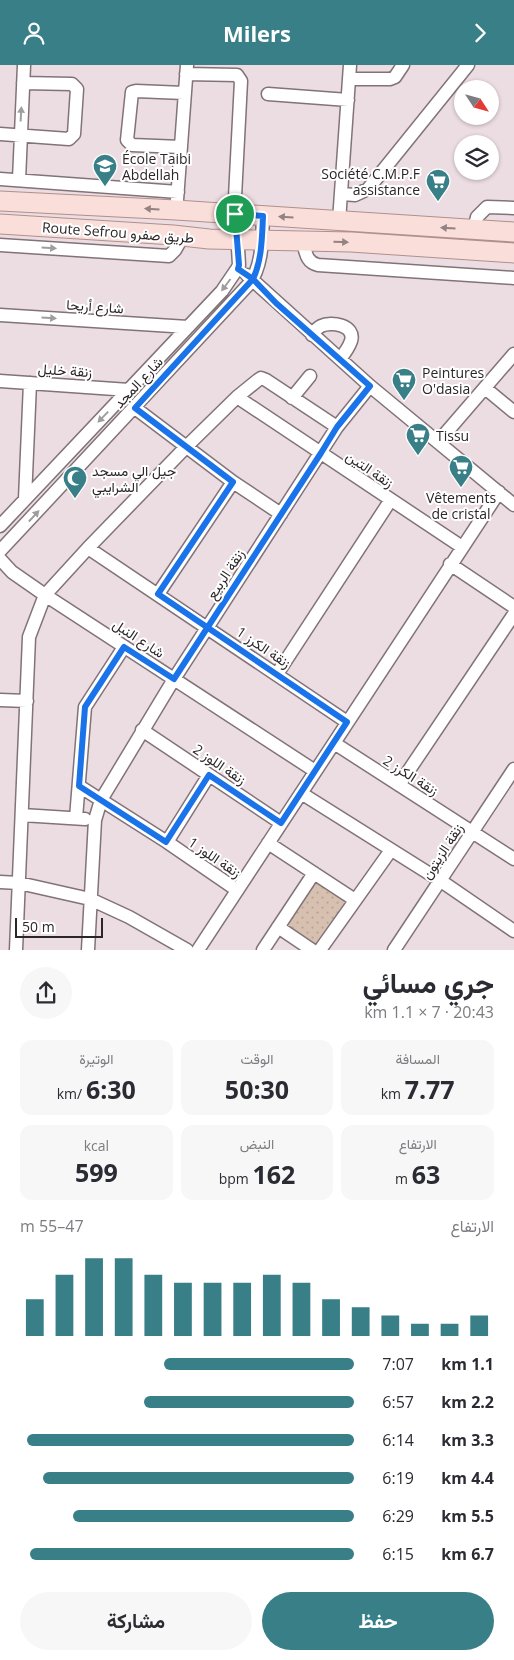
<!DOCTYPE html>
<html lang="ar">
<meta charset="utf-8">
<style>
:root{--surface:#fff;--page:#f7f7f7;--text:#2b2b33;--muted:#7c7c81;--accent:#387f88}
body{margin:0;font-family:"Open Sans",Vazirmatn,sans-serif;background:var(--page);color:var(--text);direction:rtl;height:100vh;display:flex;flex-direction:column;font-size:19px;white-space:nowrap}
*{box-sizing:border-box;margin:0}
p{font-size:16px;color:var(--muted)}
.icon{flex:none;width:28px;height:28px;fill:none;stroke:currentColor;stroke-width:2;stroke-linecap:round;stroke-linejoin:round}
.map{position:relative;height:885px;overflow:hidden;direction:ltr}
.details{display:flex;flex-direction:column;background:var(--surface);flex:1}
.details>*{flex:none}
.needle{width:32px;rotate:126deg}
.buttons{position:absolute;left:454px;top:15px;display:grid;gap:10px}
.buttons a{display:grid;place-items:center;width:45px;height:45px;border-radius:50%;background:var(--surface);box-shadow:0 1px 4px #0004;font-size:25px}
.scale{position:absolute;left:15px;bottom:12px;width:88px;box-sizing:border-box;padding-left:5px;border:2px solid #2c2628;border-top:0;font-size:14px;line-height:18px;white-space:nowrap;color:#2c2628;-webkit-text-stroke:4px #fff;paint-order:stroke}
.pin{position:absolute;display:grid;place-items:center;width:42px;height:42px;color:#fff;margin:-21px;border:2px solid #fff;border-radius:50%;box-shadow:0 1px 5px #0007}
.round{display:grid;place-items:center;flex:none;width:52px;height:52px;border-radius:26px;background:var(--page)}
.head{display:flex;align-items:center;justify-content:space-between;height:85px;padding:0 20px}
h1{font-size:28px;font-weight:700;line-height:38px}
.figures{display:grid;grid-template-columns:repeat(3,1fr);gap:8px;height:85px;padding:5px 20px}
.figures div{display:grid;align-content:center;border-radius:12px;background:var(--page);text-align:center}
.figures b{font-size:25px;font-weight:700}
.figures small{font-size:14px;font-weight:400}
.figures p{font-size:14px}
.chart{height:140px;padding:10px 20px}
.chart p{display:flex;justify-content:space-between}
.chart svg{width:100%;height:90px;margin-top:5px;stroke:var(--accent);stroke-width:6}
.button{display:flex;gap:10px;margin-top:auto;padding:10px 20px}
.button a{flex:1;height:58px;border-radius:30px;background:var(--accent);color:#fff;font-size:20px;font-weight:700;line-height:58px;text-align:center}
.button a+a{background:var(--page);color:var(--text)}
ul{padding:0 20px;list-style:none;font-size:16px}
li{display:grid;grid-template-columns:80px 60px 1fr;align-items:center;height:38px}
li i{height:12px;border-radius:6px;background:var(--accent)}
header{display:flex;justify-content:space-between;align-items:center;height:65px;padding:0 20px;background:var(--accent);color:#fff;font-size:22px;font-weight:700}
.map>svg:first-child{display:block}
.park{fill:url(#park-dots)}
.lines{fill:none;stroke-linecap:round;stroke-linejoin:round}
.minor-casing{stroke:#817378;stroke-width:15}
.primary-casing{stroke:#b08f8c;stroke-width:21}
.minor{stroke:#fff;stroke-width:12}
.primary{stroke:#fadeda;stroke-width:19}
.oneway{fill:#a09d9e}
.oneway2{fill:#938281}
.route-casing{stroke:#fff;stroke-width:10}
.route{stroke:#1a73e8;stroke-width:6}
.labels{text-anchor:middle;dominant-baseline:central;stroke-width:4;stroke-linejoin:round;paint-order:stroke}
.poi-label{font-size:14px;fill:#2c2628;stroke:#fff;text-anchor:start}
.street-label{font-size:14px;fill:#2c2628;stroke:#fff}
</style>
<header><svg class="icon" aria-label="forward" viewBox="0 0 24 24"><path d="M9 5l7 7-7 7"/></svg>Milers<svg class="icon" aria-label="person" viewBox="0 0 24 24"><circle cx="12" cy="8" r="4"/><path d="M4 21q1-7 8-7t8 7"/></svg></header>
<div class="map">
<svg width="514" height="885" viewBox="0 0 514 885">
<defs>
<pattern id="park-dots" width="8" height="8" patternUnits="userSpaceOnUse" patternTransform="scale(1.25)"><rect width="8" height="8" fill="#d7c0b0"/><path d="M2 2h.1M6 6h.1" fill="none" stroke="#b9a597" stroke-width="1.8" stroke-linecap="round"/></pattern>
</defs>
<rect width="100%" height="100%" fill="#ecdde2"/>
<path class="park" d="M313 811 353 838 319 885 279 862Z"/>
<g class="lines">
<defs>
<path id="minor" d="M350 14H390L395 12 403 0
M268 29 348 35
M0 69 69 74 74 69 77 24 72 19 23 18
M181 82 132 80 127 75 132 27 136 26 184 28
M0 114 178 127
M19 115 24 0
M342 129 355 130 368 124 468 0
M177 135 187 0
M339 156 350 0
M474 165 477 152 487 142 514 143
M303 177C306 188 306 197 318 200L514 213
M0 180 169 191 175 185 183 171
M247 210 370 321 514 440
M0 250 188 262
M312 270C314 267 317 263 321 261 331 256 356 260 351 276 349 282 344 289 340 294
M0 316 129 325
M485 323 514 347
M237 332 462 482
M292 333 310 311
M135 343 233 417 281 449
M438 377 514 289
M25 434 30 318
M0 461 222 226 237 204 239 200 235 132 241 16 237 10 186 9
M88 483 347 657
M0 486 249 219C263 201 262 173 263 151
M0 494 12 507 45 530 315 706
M450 499 514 542
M158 529 233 417
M277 609 390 436
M0 635 27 636
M142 665 281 758
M334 678 514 794
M399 720 514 549
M79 721 167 777 237 825
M301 728 441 816 514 866
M22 750 85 754
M76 753 85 642 124 582
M167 777 209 710
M268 778 355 835
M0 817 19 818 90 834 129 852 187 885
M278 862 312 885
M16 885 29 572 45 530 88 483 186 382 237 332 258 315 261 313 266 315 337 362
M88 885 95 755 101 735 174 614 337 362 370 321
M198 885 499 427
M263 885 314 808
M320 885 391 785
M394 885 514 704"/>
<path id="primary" d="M0 136 176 145 514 167
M0 159 173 170 209 174 351 177 514 188"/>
</defs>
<use href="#minor" class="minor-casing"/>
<use href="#primary" class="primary-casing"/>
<use href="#minor" class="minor"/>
<use href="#primary" class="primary"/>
</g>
<defs><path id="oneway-solid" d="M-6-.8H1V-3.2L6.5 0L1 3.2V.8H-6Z" transform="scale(1.25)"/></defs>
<g class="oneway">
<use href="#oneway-solid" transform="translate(21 49) rotate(-87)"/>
<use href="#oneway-solid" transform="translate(49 183) rotate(4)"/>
<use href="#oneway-solid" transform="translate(226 220) rotate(127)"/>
<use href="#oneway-solid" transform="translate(49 253) rotate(4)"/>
<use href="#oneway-solid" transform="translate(103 352) rotate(134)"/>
<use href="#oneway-solid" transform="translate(34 451) rotate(-47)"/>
</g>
<g class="oneway2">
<use href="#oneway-solid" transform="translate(152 144) rotate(-177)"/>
<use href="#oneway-solid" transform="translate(286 152) rotate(-176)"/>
<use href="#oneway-solid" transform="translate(448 163) rotate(-176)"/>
<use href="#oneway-solid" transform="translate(341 177) rotate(1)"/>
</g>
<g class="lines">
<defs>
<path id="route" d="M235 149 239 200 238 204 253 214 276 238 370 321 337 362 321 388 174 614 124 582 85 642 79 721 166 777 209 710 281 758 347 657 158 529 233 417 135 343 253 214C262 195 262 172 263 151L235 149"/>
</defs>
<use href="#route" class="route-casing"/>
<use href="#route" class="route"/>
</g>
<defs>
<symbol id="school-pin" viewBox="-11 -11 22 30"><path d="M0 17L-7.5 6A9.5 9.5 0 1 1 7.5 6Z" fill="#387f88" stroke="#fff"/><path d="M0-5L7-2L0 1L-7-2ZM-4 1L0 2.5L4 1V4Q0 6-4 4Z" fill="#fff"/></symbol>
<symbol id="supermarket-pin" viewBox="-11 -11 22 30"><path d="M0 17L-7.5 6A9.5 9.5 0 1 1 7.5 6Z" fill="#387f88" stroke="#fff"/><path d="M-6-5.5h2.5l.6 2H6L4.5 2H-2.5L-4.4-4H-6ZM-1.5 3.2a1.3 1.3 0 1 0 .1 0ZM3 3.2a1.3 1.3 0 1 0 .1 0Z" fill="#fff"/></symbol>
<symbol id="mosque-pin" viewBox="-11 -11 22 30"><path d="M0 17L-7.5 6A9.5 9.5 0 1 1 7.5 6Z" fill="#387f88" stroke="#fff"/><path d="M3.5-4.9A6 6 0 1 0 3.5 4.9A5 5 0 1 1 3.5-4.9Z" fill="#fff"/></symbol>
</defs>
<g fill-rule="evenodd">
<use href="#school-pin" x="91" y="87" width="28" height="38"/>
<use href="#supermarket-pin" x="424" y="102" width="28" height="38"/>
<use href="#supermarket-pin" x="390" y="301" width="28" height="38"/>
<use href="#supermarket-pin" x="404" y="356" width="28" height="38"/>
<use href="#supermarket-pin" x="447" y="388" width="28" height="38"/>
<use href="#mosque-pin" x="61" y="399" width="28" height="38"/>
</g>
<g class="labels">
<g class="poi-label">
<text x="122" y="93">École Taibi<tspan x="122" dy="16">Abdellah</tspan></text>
<text x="420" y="108" text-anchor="end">Société C.M.P.F<tspan x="420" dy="16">assistance</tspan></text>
<text x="422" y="307">Peintures<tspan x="422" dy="16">O'dasia</tspan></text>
<text x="436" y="370">Tissu</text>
<text x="92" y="405">جيل الي مسجد<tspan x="92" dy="16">الشرايبي</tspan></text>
<text x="461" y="432" text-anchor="middle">Vêtements<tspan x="461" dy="16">de cristal</tspan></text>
</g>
<g class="street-label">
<text transform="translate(118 167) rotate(4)">Route Sefrou طريق صفرو</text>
<text transform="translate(95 241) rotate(4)">شارع أريحا</text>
<text transform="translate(65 305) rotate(4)">زنقة خليل</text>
<text transform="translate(138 317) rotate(-47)">شارع المجد</text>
<text transform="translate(370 404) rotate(34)">زنقة التين</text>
<text transform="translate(225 509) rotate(-57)">زنقة الربيع</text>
<text transform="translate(139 573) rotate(33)">شارع النبل</text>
<text transform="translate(264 582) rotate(34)">زنقة الكرز 1</text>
<text transform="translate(220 699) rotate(34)">زنقة اللوز 2</text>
<text transform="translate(411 710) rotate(32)">زنقة الكرز 2</text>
<text transform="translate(442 786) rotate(-57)">زنقة الزيتون</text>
<text transform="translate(215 792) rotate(34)">زنقة اللوز 1</text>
</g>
</g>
</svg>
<div class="buttons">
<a><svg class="needle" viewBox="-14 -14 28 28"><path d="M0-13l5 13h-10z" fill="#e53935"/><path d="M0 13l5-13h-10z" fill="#7c7c81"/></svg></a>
<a><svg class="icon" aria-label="layers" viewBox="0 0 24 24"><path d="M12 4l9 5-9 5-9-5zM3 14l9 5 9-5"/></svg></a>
</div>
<div class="scale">50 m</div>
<div class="pin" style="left:235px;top:149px;background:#1e9e55"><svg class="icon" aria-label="arrive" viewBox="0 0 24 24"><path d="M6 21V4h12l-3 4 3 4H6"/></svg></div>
</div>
<section class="details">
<div class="head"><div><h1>جري مسائي</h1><p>20:43 · 7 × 1.1 km</p></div><a class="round"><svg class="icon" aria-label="share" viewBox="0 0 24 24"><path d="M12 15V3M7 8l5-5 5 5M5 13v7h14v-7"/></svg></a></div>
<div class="figures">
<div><p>المسافة</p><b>7.77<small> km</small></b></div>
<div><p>الوقت</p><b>50:30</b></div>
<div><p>الوتيرة</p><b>6:30<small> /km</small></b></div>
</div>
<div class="figures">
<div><p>الارتفاع</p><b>63<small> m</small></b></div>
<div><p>النبض</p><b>162<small> bpm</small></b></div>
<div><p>kcal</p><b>599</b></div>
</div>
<div class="chart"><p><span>الارتفاع</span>47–55 m</p>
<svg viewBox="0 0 160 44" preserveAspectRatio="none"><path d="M5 44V26M15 44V14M25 44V6M35 44V6M45 44V14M55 44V18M65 44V18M75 44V18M85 44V14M95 44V18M105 44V26M115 44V30M125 44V34M135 44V38M145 44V38M155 44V34"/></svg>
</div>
<ul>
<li><b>1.1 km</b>7:07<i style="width:57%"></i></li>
<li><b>2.2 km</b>6:57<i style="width:63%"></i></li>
<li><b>3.3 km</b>6:14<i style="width:98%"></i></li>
<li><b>4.4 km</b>6:19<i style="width:93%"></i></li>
<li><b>5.5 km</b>6:29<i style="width:84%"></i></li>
<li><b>6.7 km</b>6:15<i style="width:97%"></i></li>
</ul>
<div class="button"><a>حفظ</a><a>مشاركة</a></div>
</section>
